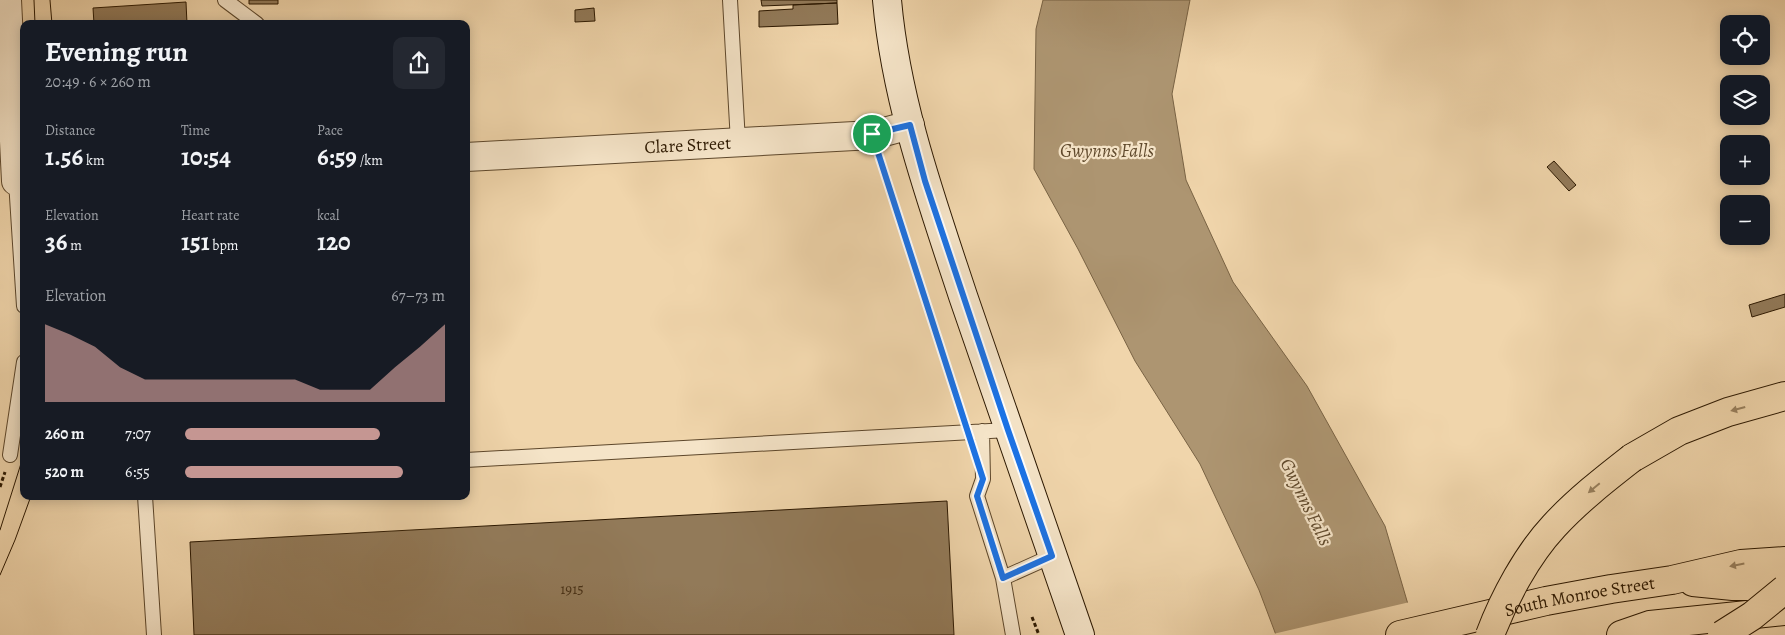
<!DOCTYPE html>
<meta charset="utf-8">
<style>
:root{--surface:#171b24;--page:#242831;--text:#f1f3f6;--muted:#9ea1a6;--accent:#c59692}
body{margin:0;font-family:Alegreya,serif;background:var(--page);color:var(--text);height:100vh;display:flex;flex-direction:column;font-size:19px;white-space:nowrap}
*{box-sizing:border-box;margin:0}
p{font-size:16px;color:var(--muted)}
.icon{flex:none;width:28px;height:28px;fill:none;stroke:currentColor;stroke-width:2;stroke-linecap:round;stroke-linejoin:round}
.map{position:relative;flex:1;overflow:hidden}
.drawer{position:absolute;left:20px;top:20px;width:450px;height:480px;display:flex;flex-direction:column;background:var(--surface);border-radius:10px;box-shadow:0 2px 12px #0003}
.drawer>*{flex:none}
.controls{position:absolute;left:1720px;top:15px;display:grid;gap:10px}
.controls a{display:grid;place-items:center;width:50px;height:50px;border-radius:10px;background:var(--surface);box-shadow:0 2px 12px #0003;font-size:25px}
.pin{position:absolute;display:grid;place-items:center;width:42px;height:42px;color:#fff;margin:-21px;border:2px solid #fff;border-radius:50%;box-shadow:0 1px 5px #0007}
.round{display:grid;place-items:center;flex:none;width:52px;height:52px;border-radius:10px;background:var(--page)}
.head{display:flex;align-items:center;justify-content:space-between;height:85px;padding:0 25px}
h1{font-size:28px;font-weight:600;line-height:38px}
.figures{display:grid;grid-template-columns:repeat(3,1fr);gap:8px;height:85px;padding:5px 25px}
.figures div{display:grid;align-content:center}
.figures b{font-size:25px;font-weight:600}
.figures small{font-size:14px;font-weight:400}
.figures p{font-size:14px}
.chart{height:140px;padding:10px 25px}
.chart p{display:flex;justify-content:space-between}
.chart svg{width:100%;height:90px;margin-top:5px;fill:var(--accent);opacity:.7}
ul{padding:0 25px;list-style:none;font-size:16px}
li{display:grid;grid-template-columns:80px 60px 1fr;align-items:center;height:38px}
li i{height:12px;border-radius:6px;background:var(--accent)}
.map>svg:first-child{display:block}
.water{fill:#ad9571;stroke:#796344}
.pier{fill:#f0d5ab}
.building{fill:#927a59;stroke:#2c1800}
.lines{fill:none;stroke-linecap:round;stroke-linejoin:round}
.lane-casing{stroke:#5d472b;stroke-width:16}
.street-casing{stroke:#5d472b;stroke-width:30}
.secondary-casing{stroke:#2c1800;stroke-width:30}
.primary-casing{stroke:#2c1800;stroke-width:30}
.highway-casing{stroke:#2c1800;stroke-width:30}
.path{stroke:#2c1800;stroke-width:3;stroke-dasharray:4 2.5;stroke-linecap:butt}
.lane{stroke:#f5e4c8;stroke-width:14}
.street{stroke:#f5e4c8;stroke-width:28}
.secondary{stroke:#f5e4c8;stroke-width:28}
.primary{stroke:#f0d5ab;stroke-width:28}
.highway{stroke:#f0d5ab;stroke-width:28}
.tram{stroke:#2c1800;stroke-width:1}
.highway-bridge-casing{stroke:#2c1800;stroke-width:30;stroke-linecap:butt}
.highway-bridge{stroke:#f0d5ab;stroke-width:28}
.oneway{fill:#98805e}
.route-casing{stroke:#fff;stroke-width:10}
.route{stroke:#1a73e8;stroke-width:6}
.labels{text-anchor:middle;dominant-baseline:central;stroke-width:4.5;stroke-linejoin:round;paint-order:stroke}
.number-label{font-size:15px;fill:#463016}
.street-label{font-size:18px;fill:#2c1800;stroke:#f5e4c8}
.water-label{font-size:19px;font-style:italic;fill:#604a2d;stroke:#f5e4c8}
</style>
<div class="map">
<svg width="1785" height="635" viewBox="0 0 1785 635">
<rect width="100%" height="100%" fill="#f0d5ab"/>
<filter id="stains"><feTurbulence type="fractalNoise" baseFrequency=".004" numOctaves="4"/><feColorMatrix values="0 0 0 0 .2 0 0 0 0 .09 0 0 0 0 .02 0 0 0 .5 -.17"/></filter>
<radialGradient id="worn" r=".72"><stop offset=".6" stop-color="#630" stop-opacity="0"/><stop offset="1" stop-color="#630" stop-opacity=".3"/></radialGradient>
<path class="water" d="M1043 0H1190L1172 94 1186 180 1233 282 1307 386 1385 526 1417 635H1276L1259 590 1200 464 1135 361 1078 249 1034 169 1036 29Z"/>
<path class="pier" d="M1410 602 1419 635H1273V634Z"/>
<path class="building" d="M249 0H278V4H249Z
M761 0H837V3L762 6Z
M186 2 187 24H94L93 8Z
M837 3 838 24 759 27V11L793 9V5Z
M594 8 595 21 575 22V10Z
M1554 161 1576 185 1569 191 1547 167Z
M1785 294V307L1752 317 1749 305Z
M947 501 954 635H194L190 542Z"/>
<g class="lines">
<defs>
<path id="lane" d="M225 0 257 24
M730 0 738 142
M16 181 24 306
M982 431 983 479 977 496 1003 578
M10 455 24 362
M466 460 1008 430
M145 496 154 635
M1013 635 1003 578 1052 556"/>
<g id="street">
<path d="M7 0 16 181H24"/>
<path id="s1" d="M466 157 873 135 910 125"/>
</g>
<path id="secondary" d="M887 0C896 102 931 199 963 296 1001 409 1040 522 1080 635"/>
<g id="primary">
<path d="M1693 582 1733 586H1785"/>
<path id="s2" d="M1400 635 1546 601 1611 589 1672 580 1741 564 1785 561"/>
</g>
<path id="highway" d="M1632 458 1679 431 1728 412 1785 396
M1621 635 1650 625 1785 611"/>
</defs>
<use href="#lane" class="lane-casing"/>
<use href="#street" class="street-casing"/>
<use href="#secondary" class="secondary-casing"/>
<use href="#primary" class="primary-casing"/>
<use href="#highway" class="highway-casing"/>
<path class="path" d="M880 159 961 413
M0 487 5 472
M1032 617 1039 635"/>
<use href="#lane" class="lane"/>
<use href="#street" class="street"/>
<use href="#secondary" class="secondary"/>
<use href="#primary" class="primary"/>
<use href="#highway" class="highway"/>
<path class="tram" d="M34 0 35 24
M50 0 52 24
M0 530 24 454
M0 575 15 540 31 496"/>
<defs>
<path id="highway-bridge" d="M1490 635C1504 598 1527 555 1554 526 1577 501 1605 479 1632 458
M1722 635 1752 616 1785 589"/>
</defs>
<use href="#highway-bridge" class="highway-bridge-casing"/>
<use href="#highway-bridge" class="highway-bridge"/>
</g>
<defs><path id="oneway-solid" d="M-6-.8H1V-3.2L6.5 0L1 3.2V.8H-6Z" transform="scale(1.25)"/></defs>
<g class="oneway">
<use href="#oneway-solid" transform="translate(1738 409) rotate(165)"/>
<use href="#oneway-solid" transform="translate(1594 488) rotate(140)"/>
<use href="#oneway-solid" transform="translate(1737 565) rotate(169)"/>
</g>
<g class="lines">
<defs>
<path id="route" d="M910 125 925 181 1008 430 1052 556 1003 578 977 496 983 479 872 134Z"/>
</defs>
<use href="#route" class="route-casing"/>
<use href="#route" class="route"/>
</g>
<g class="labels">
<g class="number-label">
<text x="572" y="589">1915</text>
</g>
<g class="street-label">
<text stroke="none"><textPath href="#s1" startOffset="222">Clare Street</textPath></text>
<text stroke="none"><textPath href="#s2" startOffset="184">South Monroe Street</textPath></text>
</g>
<g class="water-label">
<text x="1107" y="151">Gwynns Falls</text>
<text transform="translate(1306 502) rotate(64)">Gwynns Falls</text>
</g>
</g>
<rect width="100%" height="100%" filter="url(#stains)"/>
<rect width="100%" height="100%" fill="url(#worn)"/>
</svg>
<div class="controls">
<a><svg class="icon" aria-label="locate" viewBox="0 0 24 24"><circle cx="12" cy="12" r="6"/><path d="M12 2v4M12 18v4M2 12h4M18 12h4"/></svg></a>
<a><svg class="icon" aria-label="layers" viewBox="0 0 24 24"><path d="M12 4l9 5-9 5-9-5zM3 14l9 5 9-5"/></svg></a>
<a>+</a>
<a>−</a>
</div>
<div class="pin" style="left:872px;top:134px;background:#1e9e55"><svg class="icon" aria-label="arrive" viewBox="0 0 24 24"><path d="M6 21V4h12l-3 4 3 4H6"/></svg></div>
<section class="drawer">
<div class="head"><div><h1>Evening run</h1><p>20:49 · 6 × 260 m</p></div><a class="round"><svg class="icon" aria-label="share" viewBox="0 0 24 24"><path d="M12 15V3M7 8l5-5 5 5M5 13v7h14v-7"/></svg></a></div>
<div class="figures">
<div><p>Distance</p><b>1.56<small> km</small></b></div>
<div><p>Time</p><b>10:54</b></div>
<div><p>Pace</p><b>6:59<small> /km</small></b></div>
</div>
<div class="figures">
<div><p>Elevation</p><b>36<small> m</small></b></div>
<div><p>Heart rate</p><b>151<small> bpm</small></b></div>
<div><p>kcal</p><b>120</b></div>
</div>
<div class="chart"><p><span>Elevation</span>67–73 m</p>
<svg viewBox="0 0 160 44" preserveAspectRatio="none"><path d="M0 44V6L10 11L20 17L30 27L40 33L50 33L60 33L70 33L80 33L90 33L100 33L110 38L120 38L130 38L140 27L150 17L160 6V44z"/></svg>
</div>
<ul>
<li><b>260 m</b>7:07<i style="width:75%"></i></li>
<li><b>520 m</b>6:55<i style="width:84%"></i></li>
</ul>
</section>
</div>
